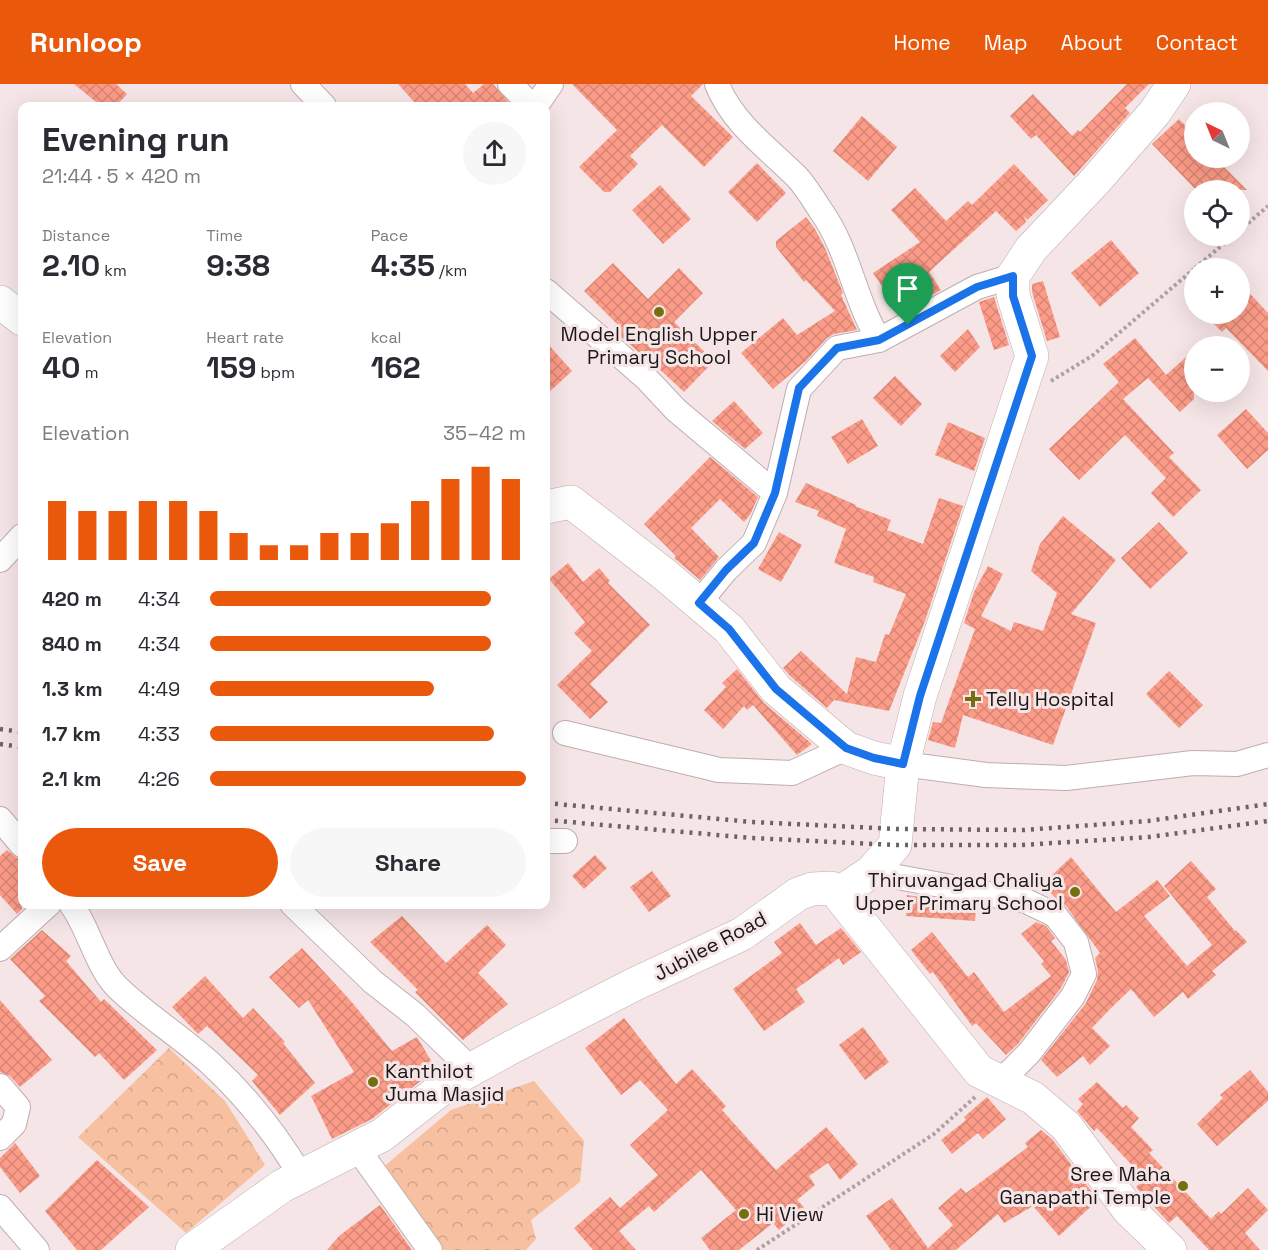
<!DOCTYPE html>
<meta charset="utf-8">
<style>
:root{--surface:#fff;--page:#f7f7f7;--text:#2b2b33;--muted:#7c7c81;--accent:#ea580c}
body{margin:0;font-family:"Space Grotesk",sans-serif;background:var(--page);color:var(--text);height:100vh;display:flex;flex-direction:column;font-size:22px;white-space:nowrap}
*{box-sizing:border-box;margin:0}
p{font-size:20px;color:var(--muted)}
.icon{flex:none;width:33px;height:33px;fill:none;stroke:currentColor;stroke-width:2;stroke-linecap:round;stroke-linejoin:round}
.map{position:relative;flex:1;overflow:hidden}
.details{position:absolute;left:18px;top:18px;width:532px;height:807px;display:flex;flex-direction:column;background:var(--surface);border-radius:12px;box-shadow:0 6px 24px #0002}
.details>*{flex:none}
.needle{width:39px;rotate:317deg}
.buttons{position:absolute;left:1184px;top:18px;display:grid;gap:12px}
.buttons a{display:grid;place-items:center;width:66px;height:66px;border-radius:50%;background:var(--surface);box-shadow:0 6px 24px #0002;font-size:30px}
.pin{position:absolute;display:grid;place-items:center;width:51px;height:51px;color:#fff;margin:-62px -26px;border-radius:50% 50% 50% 0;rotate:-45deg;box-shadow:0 0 6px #0007}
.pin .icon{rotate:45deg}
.round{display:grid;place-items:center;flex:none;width:63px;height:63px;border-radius:32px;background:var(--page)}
.headline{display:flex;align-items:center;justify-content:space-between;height:102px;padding:0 24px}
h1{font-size:33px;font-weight:600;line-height:45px}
.metrics{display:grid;grid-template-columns:repeat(3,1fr);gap:9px;height:102px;padding:6px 24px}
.metrics div{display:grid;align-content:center}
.metrics b{font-size:30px;font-weight:600}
.metrics small{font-size:16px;font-weight:400}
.metrics p{font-size:16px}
.chart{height:168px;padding:12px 24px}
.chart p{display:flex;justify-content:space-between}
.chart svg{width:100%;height:108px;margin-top:6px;stroke:var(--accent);stroke-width:6}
.primary-button{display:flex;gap:12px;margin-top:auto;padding:12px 24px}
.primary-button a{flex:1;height:69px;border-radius:36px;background:var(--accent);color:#fff;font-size:24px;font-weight:600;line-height:69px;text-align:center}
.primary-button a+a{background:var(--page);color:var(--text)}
ul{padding:0 24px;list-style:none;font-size:20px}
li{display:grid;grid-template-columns:96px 72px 1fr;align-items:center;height:45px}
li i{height:15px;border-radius:8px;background:var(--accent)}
header{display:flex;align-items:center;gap:36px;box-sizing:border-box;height:84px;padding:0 30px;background:var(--accent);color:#fff}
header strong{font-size:28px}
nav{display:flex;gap:33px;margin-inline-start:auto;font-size:21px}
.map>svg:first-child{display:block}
.park{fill:url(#park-crowns)}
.building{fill:url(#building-cross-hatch)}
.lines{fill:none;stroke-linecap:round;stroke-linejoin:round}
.street-casing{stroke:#beaeaf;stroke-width:26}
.secondary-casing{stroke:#beaeaf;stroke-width:34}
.path{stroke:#aea1a1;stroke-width:4;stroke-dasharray:3 3;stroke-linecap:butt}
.street{stroke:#fff;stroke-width:24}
.secondary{stroke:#fff;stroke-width:33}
.rail{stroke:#6c6263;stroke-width:4.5;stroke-dasharray:3 6;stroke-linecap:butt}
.route-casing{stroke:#fff;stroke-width:12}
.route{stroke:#1a73e8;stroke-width:8}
.poi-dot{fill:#766f10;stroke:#f6e5e6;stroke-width:2}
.labels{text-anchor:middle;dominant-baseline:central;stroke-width:6;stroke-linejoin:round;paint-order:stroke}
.poi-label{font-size:20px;fill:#1c1717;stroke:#f6e5e6;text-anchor:start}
.street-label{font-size:20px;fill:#1c1717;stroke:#f6e5e6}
</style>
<header>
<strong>Runloop</strong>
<nav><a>Home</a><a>Map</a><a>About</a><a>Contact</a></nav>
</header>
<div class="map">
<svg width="1268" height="1166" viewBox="0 0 1268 1166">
<defs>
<pattern id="park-crowns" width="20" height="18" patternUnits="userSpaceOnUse" patternTransform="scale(1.5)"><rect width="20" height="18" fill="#f7c0a0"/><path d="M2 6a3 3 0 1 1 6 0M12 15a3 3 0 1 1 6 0" fill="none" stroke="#d3a489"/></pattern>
<pattern id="building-cross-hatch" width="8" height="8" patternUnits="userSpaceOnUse" patternTransform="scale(1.5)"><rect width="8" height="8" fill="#fc9c88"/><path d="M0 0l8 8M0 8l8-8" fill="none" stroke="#d78675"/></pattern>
</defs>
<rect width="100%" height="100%" fill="#f6e5e6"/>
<path class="park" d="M169 964 225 1017 265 1081 186 1149 78 1053Z
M534 997 584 1057 580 1098 531 1136 536 1155 526 1166H444L381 1085 451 1026Z"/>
<path class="building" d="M74 0H116L127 10 116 22H101Z
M398 0H465L473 9 484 0H493L512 22H418Z
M572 0H703L691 12 733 53 704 83 662 41 630 72 638 80 610 108H604L579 83 617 46Z
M1127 0H1149L1125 24 1130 29 1074 92 1036 51 1031 55 1010 32 1033 10 1072 52 1078 46 1080 48Z
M862 32 897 63 868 97 833 67Z
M1179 35 1194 51V74H1215L1247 106H1196L1152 60Z
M757 79 786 109 757 138 728 108Z
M1014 80 1048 116 1027 136 1024 132 1026 138 1016 147 996 127 929 188 941 206 900 229 873 189 920 158 891 126 915 104 946 137 968 117 972 121Z
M660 101 691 135 663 160 632 126Z
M806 133 815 145 825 164 843 209 841 211 857 246 834 250 827 254 806 277 773 305 741 269 783 234 797 251 835 227 806 196 804 198 776 163V157Z
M1111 156 1139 189 1100 223 1071 189Z
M613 179 648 215 679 184 703 209 674 238 714 277 684 308 642 269 641 270 615 248 620 243 584 207Z
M1043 197 1060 253 1047 257 1032 208V200Z
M1239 198 1268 229V287L1226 244 1222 248 1204 230H1239Z
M994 213 1009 261 994 266 979 218Z
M968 245 980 263 955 288 940 272Z
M1135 254 1166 291 1194 266V315L1180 328 1148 294 1123 315 1174 369 1169 373 1201 406 1173 433 1151 409 1166 394 1125 351 1079 396 1049 365 1119 298 1103 280Z
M546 258 572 287 546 311Z
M895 292 922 320 901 342 873 314Z
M734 317 763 349 745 365 712 337Z
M1246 325 1268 349V366L1247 385 1217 351Z
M862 335 878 362 848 380 831 353Z
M948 338 985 354 974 387 935 371Z
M710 373 758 413 750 431 744 438 720 415 691 444 719 473 700 496 674 474 676 472 644 440Z
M806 399 856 421 855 422 891 436 887 446 923 460 939 414 963 422 925 537 889 627 834 616 827 624 790 592 783 584 801 567 847 610 856 573 876 578 885 550 889 551 906 510 873 498 874 493 834 479 846 445 817 432 819 427 795 418Z
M1063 432 1116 476 1071 530 1096 539 1053 661 963 631 955 664 928 656 933 638 941 639 975 545 964 539 974 508 988 482 1003 490 981 532 1011 547 1014 538 1043 547 1057 509 1031 487 1040 460Z
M1159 438 1188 469 1150 505 1121 474Z
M779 448 802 461 781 498 758 485Z
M568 479 583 498 599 484 610 497 608 499 650 541 590 600 608 618 590 635 557 601 592 567 574 549 585 538 549 495Z
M737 585 764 619 812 660 797 671 753 621 747 626 744 622 723 645 704 626 726 603 722 599Z
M1169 587 1203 621 1179 644 1146 610Z
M7 766 17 774 22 775V825L17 830 0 811V772Z
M595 771 607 784 584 805 572 792Z
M1071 773 1116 828 1157 796 1170 812 1144 832 1187 882 1212 861 1164 802 1191 777 1216 805 1207 813 1235 847 1236 846 1247 858 1212 887 1216 891 1188 915 1183 908 1154 933 1131 905 1111 924 1092 944 1110 962 1090 981 1083 972 1057 993 1041 976 1086 919 1097 896 1098 887 1095 874 1100 869 1066 822 1058 817 1043 800Z
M652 787 671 812 649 828 630 803Z
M907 811 976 822 975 837 906 832Z
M402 832 446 879 487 841 506 861 478 889 508 920 463 956 415 908 418 906 370 858Z
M1036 838 1046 842 1055 854 1051 857 1066 876 1069 888 1061 904 1018 960 1006 971 976 939 972 942 933 888 930 890 911 866 932 848 968 893 974 888 1004 928 1051 892 1041 880 1044 877 1021 850Z
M800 839 816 861 841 844 861 868 843 881 839 874 796 905 805 918 764 947 733 905 782 869 774 858Z
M42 846 71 872 66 877 101 918 104 915 157 966 124 996 99 969 95 973 39 917 45 912 10 875Z
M302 864 350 916 392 967 417 953 436 985 372 1035 332 1055 311 1012 354 988 308 916 299 924 269 893Z
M205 892 243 934 253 924 285 958 283 959 315 999 280 1031 252 997 258 991 207 942 198 950 172 923Z
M0 916 52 976 20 1003 10 992 0 988Z
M624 934 676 1000 692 985 726 1022 722 1026 776 1086 826 1043 858 1080 840 1096 828 1079 809 1092 815 1101 797 1116 804 1123 779 1146 773 1139 739 1166H710L701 1154 736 1126 701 1086 654 1128 649 1122 619 1147 636 1166H593L574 1144 610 1113 620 1124 658 1091 630 1061 668 1026 640 996 621 1011 585 964Z
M863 943 889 978 865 996 839 961Z
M1250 986 1268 1008V1017L1217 1062 1197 1040 1223 1014 1220 1011Z
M1097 998 1123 1024 1126 1021 1139 1034 1131 1043 1153 1066 1149 1069 1211 1135 1219 1127 1221 1130 1248 1104 1268 1126 1245 1149 1260 1166H1209L1177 1132 1169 1139 1136 1103 1145 1095 1097 1044 1094 1047 1077 1027 1083 1020 1078 1015Z
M987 1013 1006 1035 983 1055 978 1049 952 1070 941 1056 966 1036 964 1033Z
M1041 1046 1052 1055 1098 1116 1059 1152 1033 1122 1004 1139 998 1130 956 1166H891L866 1132 892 1114 928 1164 953 1141 938 1124 961 1104 966 1109 1028 1063 1025 1059Z
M15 1059 40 1092 20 1109 0 1083V1074Z
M97 1076 149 1123 101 1166H77L45 1127Z
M380 1121 412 1166H327L339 1152Z"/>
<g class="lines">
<defs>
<path id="street" d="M303 0 324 22
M510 0 532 22
M717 0C732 39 769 65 797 93 806 103 814 116 821 127 849 166 854 215 879 256L977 203 1013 192
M536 22 551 0
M546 207 647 295 676 326 775 409
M0 476 22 452
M699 519 726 486 754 459 775 409 799 305 837 264 879 256
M565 649 719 686 792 689 846 664
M903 680 986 691 1066 694 1193 679 1237 680 1268 671
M0 735 22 761
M546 757H565
M871 788 1026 817 1055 831 1076 858 1084 890 1073 912 1029 969 999 999
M71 820C89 844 97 884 118 904 146 931 180 952 210 979 246 1012 276 1050 301 1092
M292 820 373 898 415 931 471 985
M0 865 49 820
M0 1002 18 1023 14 1040 0 1054
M357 1064 430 1166
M0 1123 37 1166"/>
<path id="secondary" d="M0 218 22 235
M546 423 571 418 664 490 729 545 776 605 846 664 874 674 903 680
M838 810 871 788 895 761 903 680 920 612 1032 272 1013 211V192L1031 165 1097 95 1155 28 1174 0
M192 1166 282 1102 382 1051 454 995 512 963 635 900 742 850 798 810 812 805 831 804 838 810 979 987 1033 1014 1066 1042 1128 1125 1170 1166"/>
</defs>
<use href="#street" class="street-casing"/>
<use href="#secondary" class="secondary-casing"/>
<path class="path" d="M1239 147 1268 122
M1195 184 1233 152
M1051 297 1092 272 1194 185
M757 1166 934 1050 975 1013"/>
<use href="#street" class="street"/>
<use href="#secondary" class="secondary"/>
<path class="rail" d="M0 645 22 648
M0 660 22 663
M546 719 752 738 897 745 1024 746 1148 737 1268 720
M546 736 752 754 895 761H1022L1149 753 1268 737"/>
</g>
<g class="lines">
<defs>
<path id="route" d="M1013 192V212L1032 272 920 612 903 680 874 674 846 664 776 605 729 545 699 519 726 486 754 459 775 409 799 304 816 286 837 264 879 256 977 203Z"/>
</defs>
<use href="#route" class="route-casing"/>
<use href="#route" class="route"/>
</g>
<g class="poi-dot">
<circle cx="659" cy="228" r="6"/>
<path d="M970 606h6v6h6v6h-6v6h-6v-6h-6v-6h6z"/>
<circle cx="1075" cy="808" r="6"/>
<circle cx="373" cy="998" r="6"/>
<circle cx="1183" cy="1102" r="6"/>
<circle cx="744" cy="1130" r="6"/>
</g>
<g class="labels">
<g class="poi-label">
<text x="659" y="250" text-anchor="middle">Model English Upper<tspan x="659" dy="23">Primary School</tspan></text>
<text x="986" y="615">Telly Hospital</text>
<text x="1063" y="796" text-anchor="end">Thiruvangad Chaliya<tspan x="1063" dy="23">Upper Primary School</tspan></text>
<text x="385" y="987">Kanthilot<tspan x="385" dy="23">Juma Masjid</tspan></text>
<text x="1171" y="1090" text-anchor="end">Sree Maha<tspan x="1171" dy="23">Ganapathi Temple</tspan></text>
<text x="756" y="1130">Hi View</text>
</g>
<g class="street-label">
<text transform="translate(710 862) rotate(-28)">Jubilee Road</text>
</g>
</g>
</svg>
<div class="buttons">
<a><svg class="needle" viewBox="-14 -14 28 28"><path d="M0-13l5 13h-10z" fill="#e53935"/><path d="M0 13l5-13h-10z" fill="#7c7c81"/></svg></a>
<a><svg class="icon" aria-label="locate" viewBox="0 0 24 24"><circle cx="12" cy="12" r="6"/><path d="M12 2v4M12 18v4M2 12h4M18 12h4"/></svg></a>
<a>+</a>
<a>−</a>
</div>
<div class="pin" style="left:908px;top:241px;background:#1e9e55"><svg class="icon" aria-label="arrive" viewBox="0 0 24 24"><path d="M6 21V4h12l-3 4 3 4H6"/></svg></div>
<section class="details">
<div class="headline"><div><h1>Evening run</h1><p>21:44 · 5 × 420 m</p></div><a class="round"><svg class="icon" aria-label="share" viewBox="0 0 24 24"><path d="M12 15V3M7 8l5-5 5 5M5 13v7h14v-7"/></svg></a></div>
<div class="metrics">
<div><p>Distance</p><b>2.10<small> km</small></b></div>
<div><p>Time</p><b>9:38</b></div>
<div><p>Pace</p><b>4:35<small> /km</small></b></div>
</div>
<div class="metrics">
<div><p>Elevation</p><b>40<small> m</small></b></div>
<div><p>Heart rate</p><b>159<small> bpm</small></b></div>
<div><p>kcal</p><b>162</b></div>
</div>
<div class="chart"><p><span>Elevation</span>35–42 m</p>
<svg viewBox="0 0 160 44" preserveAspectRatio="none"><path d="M5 44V20M15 44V24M25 44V24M35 44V20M45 44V20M55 44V24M65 44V33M75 44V38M85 44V38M95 44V33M105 44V33M115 44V29M125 44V20M135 44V11M145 44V6M155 44V11"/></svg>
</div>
<ul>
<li><b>420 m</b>4:34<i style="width:89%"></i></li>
<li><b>840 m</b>4:34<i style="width:89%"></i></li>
<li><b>1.3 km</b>4:49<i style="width:71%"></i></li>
<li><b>1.7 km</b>4:33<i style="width:90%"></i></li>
<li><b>2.1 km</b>4:26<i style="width:100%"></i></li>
</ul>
<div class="primary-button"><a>Save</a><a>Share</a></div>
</section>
</div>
